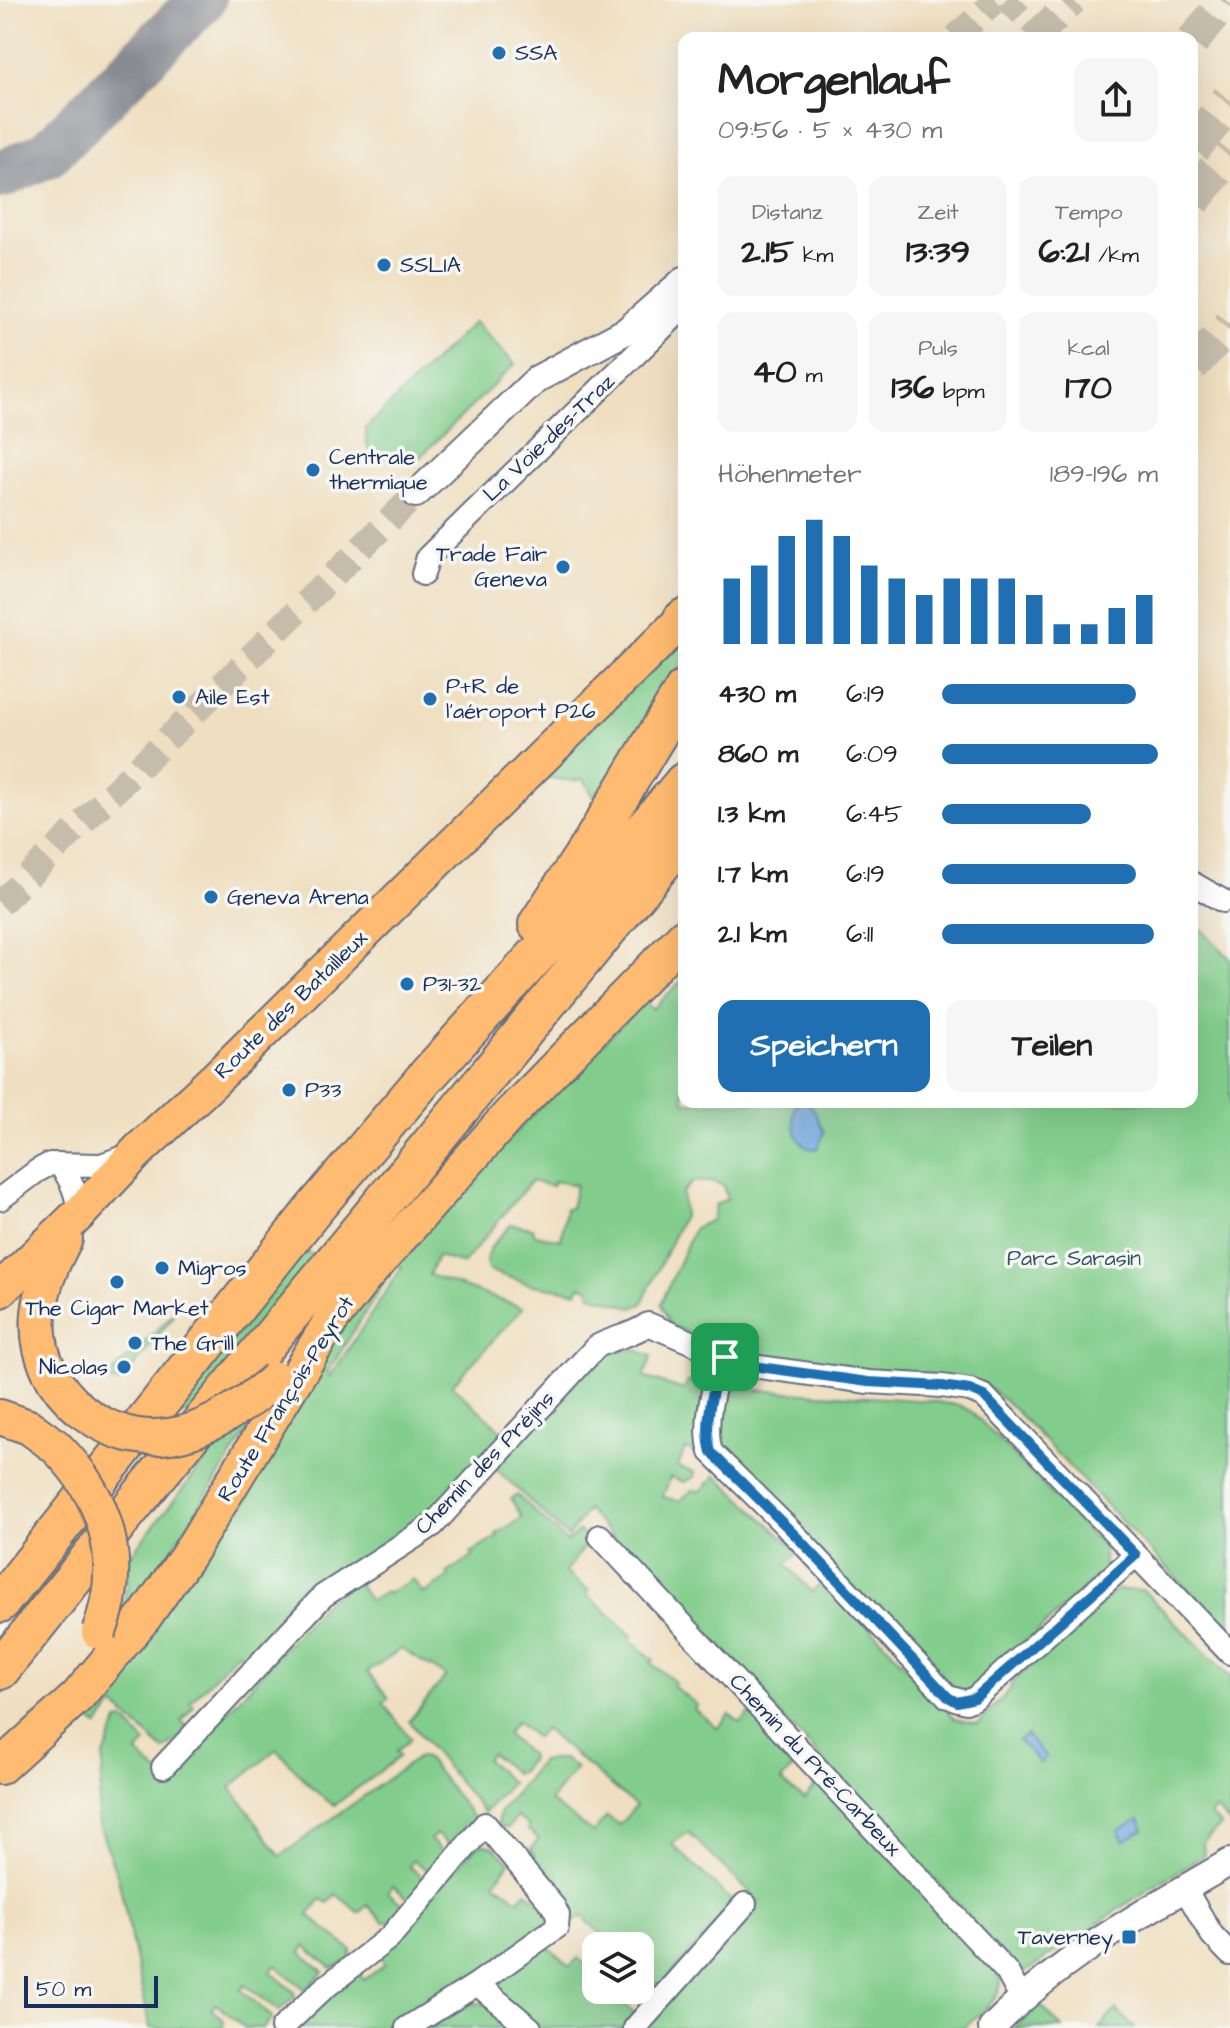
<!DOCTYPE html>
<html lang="de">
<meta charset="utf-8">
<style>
:root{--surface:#fff;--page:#f6f6f6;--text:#222;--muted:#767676;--accent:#1f6fb2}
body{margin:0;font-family:"Architects Daughter",sans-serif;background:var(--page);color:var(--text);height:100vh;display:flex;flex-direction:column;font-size:30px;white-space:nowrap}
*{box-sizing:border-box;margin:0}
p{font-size:26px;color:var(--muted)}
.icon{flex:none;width:44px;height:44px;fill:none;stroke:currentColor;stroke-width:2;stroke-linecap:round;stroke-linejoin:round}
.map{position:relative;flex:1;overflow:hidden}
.details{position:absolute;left:678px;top:32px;width:520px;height:1076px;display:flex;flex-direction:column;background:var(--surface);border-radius:16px;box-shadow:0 8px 32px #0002}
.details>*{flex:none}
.controls{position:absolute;left:582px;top:1932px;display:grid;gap:16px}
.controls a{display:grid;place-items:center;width:72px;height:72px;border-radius:16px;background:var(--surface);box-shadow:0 8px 32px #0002;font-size:40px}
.scale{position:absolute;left:24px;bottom:20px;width:134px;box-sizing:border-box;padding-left:8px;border:4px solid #1b2f5e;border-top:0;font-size:22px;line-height:28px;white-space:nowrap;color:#1b2f5e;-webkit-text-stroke:6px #f6f6f2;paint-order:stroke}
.pin{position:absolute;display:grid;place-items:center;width:68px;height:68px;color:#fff;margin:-34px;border-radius:16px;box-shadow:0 4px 12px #0006}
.round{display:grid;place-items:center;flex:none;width:84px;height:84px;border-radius:16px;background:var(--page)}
.head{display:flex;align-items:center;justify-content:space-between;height:136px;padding:0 40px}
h1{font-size:44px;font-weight:700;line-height:60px}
.stats{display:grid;grid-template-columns:repeat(3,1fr);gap:12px;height:136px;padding:8px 40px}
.stats div{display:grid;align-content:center;border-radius:16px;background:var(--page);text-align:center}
.stats b{font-size:34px;font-weight:700}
.stats small{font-size:22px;font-weight:400}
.stats p{font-size:22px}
.chart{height:224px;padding:16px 40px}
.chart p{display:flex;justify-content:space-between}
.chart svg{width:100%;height:144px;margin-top:8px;stroke:var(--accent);stroke-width:6}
.cta{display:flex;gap:16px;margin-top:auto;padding:16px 40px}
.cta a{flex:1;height:92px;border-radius:16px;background:var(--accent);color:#fff;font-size:32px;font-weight:700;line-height:92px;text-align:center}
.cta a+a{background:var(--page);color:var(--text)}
ul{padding:0 40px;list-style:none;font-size:26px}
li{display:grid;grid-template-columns:128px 96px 1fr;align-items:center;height:60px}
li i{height:20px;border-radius:10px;background:var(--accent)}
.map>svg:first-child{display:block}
.green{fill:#82cd8b;stroke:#4e7e74;stroke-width:2;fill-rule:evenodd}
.water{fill:#71a7df;stroke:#466b9e;stroke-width:2}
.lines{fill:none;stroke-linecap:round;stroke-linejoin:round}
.taxiway{stroke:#85878f;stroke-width:48}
.minor-tunnel{stroke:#c5bcac;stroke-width:22;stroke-dasharray:22 11;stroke-linecap:butt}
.tertiary-tunnel{stroke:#c5bcac;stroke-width:26;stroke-dasharray:26 13;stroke-linecap:butt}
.secondary-tunnel{stroke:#c5bcac;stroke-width:30;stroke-dasharray:30 15;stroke-linecap:butt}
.primary-tunnel{stroke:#c5bcac;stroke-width:34;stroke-dasharray:34 17;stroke-linecap:butt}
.motorway-tunnel{stroke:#c5bcac;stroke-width:38;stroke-dasharray:38 19;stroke-linecap:butt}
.minor-casing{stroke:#656d80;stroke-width:26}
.tertiary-casing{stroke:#656d80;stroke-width:30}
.primary-casing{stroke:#656d80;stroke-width:38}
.motorway-casing{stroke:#656d80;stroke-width:42}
.minor{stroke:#fff;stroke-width:22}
.tertiary{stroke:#fff;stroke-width:26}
.primary{stroke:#ffbb71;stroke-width:34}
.motorway{stroke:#ffbb71;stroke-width:38}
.primary-bridge-casing{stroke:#656d80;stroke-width:38;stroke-linecap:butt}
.primary-bridge{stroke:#ffbb71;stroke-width:34}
.route-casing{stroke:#fff;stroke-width:16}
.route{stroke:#1f6fb2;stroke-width:10}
.poi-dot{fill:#1f6fb2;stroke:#f6f6f2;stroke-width:3}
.labels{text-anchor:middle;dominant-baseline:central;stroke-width:7;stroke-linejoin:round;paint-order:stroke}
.poi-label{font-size:22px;fill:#1b2f5e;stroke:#f6f6f2;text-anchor:start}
.street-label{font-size:22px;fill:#1b2f5e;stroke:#f6f6f2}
.park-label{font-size:22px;fill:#355669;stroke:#f6f6f2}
</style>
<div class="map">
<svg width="1230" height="2028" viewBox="0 0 1230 2028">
<rect width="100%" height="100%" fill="#f6f6f2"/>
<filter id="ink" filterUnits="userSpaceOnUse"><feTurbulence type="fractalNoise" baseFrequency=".0125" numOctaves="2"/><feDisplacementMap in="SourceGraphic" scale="16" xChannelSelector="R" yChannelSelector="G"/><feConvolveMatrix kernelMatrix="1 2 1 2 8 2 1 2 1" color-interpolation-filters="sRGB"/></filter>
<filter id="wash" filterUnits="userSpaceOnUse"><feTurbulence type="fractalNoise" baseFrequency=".006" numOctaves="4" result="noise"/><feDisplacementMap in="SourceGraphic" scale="32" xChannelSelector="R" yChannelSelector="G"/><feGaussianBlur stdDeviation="1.8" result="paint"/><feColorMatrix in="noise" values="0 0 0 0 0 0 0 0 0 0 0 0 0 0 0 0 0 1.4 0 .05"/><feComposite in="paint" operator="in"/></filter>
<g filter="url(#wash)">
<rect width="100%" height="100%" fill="#efdfc0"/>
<path class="green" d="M474 322 515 364 420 457C401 463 388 458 369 449L366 439V428Z
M684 637V660L609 781 593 796 584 779C569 784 556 776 540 778Z
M1192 920 1230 958V1634L1012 1407 983 1383 953 1378 819 1368 739 1355 670 1325 661 1304 694 1228 712 1220 715 1205 727 1199 723 1185 714 1182H693L682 1193 684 1214 642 1304 633 1308 591 1295 589 1288 580 1286 577 1292 533 1285 489 1271C479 1252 500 1238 511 1224L533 1228 535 1235 561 1240 566 1208H571L576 1185 554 1181 552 1186 531 1181 463 1264 437 1256 429 1275 523 1308 452 1385 506 1435 422 1525 321 1589 313 1583 291 1608 296 1613 251 1663 238 1652 190 1702 194 1706 181 1721 190 1729 164 1750 114 1705 98 1726 77 1711 310 1369 408 1242 644 1001 653 1009 684 978V1102H1192ZM396 1264 402 1267 330 1377 327 1373Z
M308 1252 318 1260 197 1409 168 1420 288 1268Z
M173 1314V1317L120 1383 104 1381Z
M614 1350H636L652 1356 644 1377 684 1390 688 1381 705 1386 697 1453 685 1449 678 1467 695 1473 694 1477 684 1482 670 1477 663 1497 679 1501 693 1490 701 1491 716 1475 799 1552 786 1564 812 1592 825 1579 955 1719 978 1724 1009 1691 1013 1682 1116 1590H1143L1230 1677V1824L1216 1809 1210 1815 1221 1826 1203 1842 1204 1855 1129 1902 1021 1975 921 1864 587 1510 568 1537 495 1468 589 1368Z
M724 1388 932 1401 961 1406 972 1412 1104 1548V1571L974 1690H951L715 1448 718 1400Z
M262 1409 115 1638 128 1582V1558L233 1426Z
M517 1495 567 1542 579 1531 590 1540 565 1572 589 1591 587 1594 632 1636 630 1640 654 1660 651 1663 675 1682 673 1686 697 1705 694 1709 718 1728 729 1714 741 1723 754 1708 801 1758 781 1781 804 1799 820 1780 1001 1978C1002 2000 979 2014 964 2028H644L759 1902 688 1832 672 1844 734 1903 659 1987 640 1969V1946H614L582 1916 574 1922 526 1866 535 1855 530 1850 539 1839 527 1829 529 1826 517 1817 508 1828 497 1827 499 1813 541 1761 563 1759 576 1768 550 1801 593 1833 607 1816 619 1825 636 1806 544 1729 536 1738 516 1722 506 1734 530 1755 531 1759 520 1772 514 1773 491 1753 486 1759 511 1783 484 1813 409 1721 446 1676 401 1649 367 1672 389 1698 383 1703 411 1739 396 1751 400 1756 335 1805C323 1802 287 1761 277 1749L231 1787 280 1856 420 1756 428 1760 475 1820 452 1847 436 1834 430 1840 445 1853 447 1861 439 1871H429L413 1860 409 1866 424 1878 426 1886 409 1899 393 1886 388 1892 402 1904 404 1912 396 1922H384L367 1905 360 1913 336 1894 328 1903 321 1899 308 1915 351 1950V1960L332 1968 305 1946 301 1952 323 1972 306 1990 275 1965 271 1972 294 1992 295 1996 279 2011 245 1985 241 1990 272 2017 264 2028H245L216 2004 211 2009 224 2020 223 2028H150L119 1881 97 1819 104 1756 118 1721 124 1720 146 1743 137 1753 173 1786 184 1776 181 1764 326 1601 356 1581 370 1601 385 1592 387 1594 413 1579 423 1594 449 1577 447 1573 473 1557 471 1553 498 1537 496 1534 522 1518 511 1499Z
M483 1844 494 1847 510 1862 495 1882 518 1900 526 1891 547 1908 549 1920 540 1934 391 2028H290L357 1972 364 1980 385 1964 380 1955 472 1850Z
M545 1944 570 1966 578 1958 596 1974V1990H606L633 2011 634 2016 623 2028H540L499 1994 500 1981Z
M470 2003 486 2004 514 2028H429Z
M1040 2004 1062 2028H1014Z
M1116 2010 1135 2028H1099Z"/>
<path class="water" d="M798 1102H807L814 1110 824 1132 818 1148C797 1154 787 1115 798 1102Z
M1026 1735 1046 1757 1040 1763 1019 1741Z
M1139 1819 1144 1829 1124 1841 1118 1831Z"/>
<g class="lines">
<path class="taxiway" d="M0 175 47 154 202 0"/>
</g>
</g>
<g filter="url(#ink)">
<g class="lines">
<path class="minor-tunnel" d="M1005 0 1040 32"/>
<path class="tertiary-tunnel" d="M955 38 996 0
M0 904 416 494"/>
<path class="secondary-tunnel" d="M1034 38 1073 0"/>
<path class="primary-tunnel" d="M1192 42 1226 0
M1192 366 1230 325"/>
<path class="motorway-tunnel" d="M1192 148 1230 100
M1192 200 1230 152"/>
<defs>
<path id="minor" d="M423 574 428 557 684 307
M1192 883 1223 901
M59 1164C72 1180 77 1194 79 1214
M0 1199 37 1171 50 1164 101 1165 130 1155
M725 1357C713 1383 703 1425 711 1452L799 1539 948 1697 966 1702 975 1698 1136 1555
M600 1536 1007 1972 1022 2000
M163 1767 323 1596 433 1525 596 1347C613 1337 632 1336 648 1324L745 1365 868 1382 942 1386 970 1390 984 1396 1230 1653
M1185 1889 1212 1935 1230 1954
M477 1984 530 2028
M282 2028 323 1989 390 1937 485 1824 554 1907 558 1915 557 1927 477 1984 407 2028
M635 2028 745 1904"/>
<path id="tertiary" d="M416 494 537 379 626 331 684 280
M992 2028C1060 1957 1147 1911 1230 1862"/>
<path id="primary" d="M65 1239C31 1300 23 1361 82 1411
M0 1290 79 1214 138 1151 214 1080 684 618
M0 1417 29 1427 55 1446
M0 1767 78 1696 145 1616 188 1555 332 1319 365 1277 508 1116 684 936"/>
<path id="motorway" d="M682 620 684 618
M538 924 593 841 684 690
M0 1603 314 1209 425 1078 573 915 684 782
M0 1670 106 1538 684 837"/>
</defs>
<use href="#minor" class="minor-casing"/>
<use href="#tertiary" class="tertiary-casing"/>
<use href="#primary" class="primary-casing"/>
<use href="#motorway" class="motorway-casing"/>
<use href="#minor" class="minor"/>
<use href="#tertiary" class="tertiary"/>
<use href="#primary" class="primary"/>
<use href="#motorway" class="motorway"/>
<defs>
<path id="primary-bridge" d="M82 1411C151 1464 218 1428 276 1379
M55 1446C107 1497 126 1562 99 1632"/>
</defs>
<use href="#primary-bridge" class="primary-bridge-casing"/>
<use href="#primary-bridge" class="primary-bridge"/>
</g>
</g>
<g class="lines" filter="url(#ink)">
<defs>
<path id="route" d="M725 1357 745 1365 868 1382 942 1386 970 1390 984 1396 1136 1555 975 1698 957 1702 948 1697 799 1539 711 1452C703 1425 713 1382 725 1357Z"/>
</defs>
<use href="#route" class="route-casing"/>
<use href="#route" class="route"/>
</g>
<g class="poi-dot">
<circle cx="499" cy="53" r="8"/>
<circle cx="384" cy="265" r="8"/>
<circle cx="313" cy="470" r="8"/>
<circle cx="563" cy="567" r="8"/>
<circle cx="179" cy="697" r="8"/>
<circle cx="430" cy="699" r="8"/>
<circle cx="211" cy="897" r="8"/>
<circle cx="407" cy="984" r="8"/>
<circle cx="289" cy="1090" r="8"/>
<circle cx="162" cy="1268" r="8"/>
<circle cx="117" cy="1282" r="8"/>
<circle cx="135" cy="1343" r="8"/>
<circle cx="124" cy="1367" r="8"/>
<rect x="1121" y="1929" width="16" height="16" rx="4"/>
</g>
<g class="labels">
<g class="poi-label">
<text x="515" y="53">SSA</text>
<text x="400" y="265">SSLIA</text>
<text x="329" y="457">Centrale<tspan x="329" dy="25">thermique</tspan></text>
<text x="547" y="554" text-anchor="end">Trade Fair<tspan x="547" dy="25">Geneva</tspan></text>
<text x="446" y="686">P+R de<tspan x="446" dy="25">l'aéroport P26</tspan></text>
<text x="195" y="697">Aile Est</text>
<text x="227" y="897">Geneva Arena</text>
<text x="423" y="984">P31-32</text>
<text x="305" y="1090">P33</text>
<text x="178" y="1268">Migros</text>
<text x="117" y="1308" text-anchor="middle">The Cigar Market</text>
<text x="151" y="1343">The Grill</text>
<text x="108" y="1367" text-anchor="end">Nicolas</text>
<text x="1113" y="1937" text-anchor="end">Taverney</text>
</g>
<g class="street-label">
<text transform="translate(549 438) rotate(-44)">La Voie-des-Traz</text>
<text transform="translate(291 1005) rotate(-44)">Route des Batailleux</text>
<text transform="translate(286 1399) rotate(-58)">Route François-Peyrot</text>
<text transform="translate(485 1463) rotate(-46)">Chemin des Préjins</text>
<text transform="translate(815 1765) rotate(47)">Chemin du Pré-Carbeux</text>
</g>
<g class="park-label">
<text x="1074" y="1258">Parc Sarasin</text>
</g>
</g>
</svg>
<div class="controls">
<a><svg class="icon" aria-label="layers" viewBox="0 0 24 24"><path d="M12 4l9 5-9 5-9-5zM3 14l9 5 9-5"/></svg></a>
</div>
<div class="scale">50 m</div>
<div class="pin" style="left:725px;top:1357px;background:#1e9e55"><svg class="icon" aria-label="arrive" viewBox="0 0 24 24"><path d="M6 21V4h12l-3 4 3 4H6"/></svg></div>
<section class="details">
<div class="head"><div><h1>Morgenlauf</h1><p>09:56 · 5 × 430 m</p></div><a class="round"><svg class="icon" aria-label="share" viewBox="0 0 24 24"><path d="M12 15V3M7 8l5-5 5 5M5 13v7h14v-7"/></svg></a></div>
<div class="stats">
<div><p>Distanz</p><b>2.15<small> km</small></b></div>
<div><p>Zeit</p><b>13:39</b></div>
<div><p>Tempo</p><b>6:21<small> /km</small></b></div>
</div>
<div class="stats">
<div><b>40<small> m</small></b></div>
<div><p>Puls</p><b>136<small> bpm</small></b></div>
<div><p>kcal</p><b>170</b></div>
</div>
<div class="chart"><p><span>Höhenmeter</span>189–196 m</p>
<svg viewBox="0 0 160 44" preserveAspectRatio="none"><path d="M5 44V24M15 44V20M25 44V11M35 44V6M45 44V11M55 44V20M65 44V24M75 44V29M85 44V24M95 44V24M105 44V24M115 44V29M125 44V38M135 44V38M145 44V33M155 44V29"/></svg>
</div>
<ul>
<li><b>430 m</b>6:19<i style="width:90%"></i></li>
<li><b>860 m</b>6:09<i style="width:100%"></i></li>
<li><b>1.3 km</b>6:45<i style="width:69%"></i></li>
<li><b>1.7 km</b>6:19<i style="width:90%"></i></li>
<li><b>2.1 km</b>6:11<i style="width:98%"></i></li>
</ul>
<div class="cta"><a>Speichern</a><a>Teilen</a></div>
</section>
</div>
